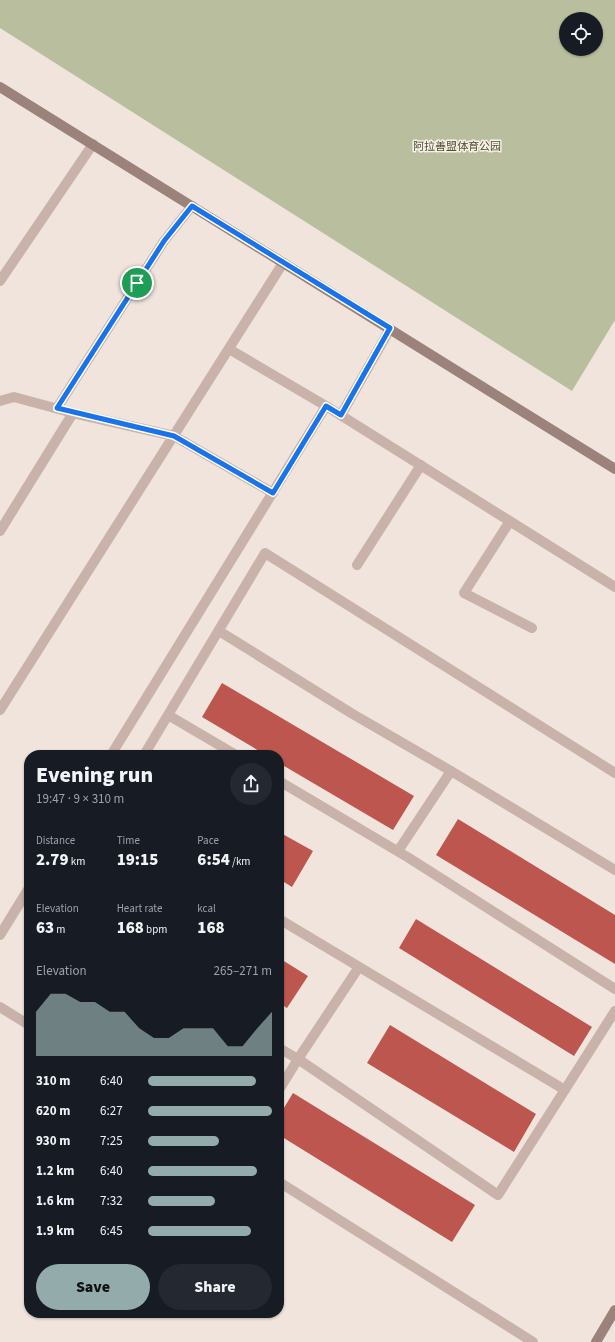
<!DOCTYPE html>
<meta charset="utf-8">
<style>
:root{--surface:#171b24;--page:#242831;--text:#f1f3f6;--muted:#9ea1a6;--accent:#93abab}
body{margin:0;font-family:"Source Sans 3","Noto Sans SC",sans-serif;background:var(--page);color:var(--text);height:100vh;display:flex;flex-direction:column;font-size:15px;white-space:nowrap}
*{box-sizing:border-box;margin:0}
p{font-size:13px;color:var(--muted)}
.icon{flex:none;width:22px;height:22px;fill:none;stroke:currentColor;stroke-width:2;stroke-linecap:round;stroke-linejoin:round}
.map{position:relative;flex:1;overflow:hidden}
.details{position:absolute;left:24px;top:750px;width:260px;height:568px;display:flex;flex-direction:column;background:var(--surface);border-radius:16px;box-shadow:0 1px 3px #0004}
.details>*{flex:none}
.controls{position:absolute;left:559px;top:12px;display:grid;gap:8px}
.controls a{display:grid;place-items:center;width:44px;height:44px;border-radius:50%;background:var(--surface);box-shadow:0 1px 3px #0004;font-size:20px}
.pin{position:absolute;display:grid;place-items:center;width:34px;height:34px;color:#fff;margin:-17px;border:2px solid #fff;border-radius:50%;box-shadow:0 1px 4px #0007}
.round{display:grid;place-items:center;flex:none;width:42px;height:42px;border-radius:21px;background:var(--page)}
.head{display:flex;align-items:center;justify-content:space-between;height:68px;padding:0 12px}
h1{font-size:22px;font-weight:800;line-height:30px}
.stats{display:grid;grid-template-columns:repeat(3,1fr);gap:6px;height:68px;padding:4px 12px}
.stats div{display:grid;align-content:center}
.stats b{font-size:17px;font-weight:800}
.stats small{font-size:11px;font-weight:400}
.stats p{font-size:11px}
.chart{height:112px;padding:8px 12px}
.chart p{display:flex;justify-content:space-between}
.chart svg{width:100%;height:72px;margin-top:4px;fill:var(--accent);opacity:.7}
.primary-button{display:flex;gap:8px;margin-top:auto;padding:8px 12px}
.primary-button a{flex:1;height:46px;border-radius:24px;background:var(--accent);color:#111;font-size:16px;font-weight:800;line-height:46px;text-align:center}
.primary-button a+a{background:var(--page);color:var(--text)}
ul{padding:0 12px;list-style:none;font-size:13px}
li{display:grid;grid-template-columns:64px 48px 1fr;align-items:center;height:30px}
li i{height:10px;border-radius:5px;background:var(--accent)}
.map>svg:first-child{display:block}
.green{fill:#b9bf9e;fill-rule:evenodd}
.building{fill:#bd564f}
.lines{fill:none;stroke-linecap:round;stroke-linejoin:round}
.street{stroke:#c8b2aa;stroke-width:10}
.secondary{stroke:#9b827b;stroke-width:10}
.route-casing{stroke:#fff;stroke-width:8}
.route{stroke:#1a73e8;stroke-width:5}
.labels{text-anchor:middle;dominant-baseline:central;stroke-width:3;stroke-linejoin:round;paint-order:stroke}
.park-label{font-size:11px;fill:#4b522e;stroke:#f8efe9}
</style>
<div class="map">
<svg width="615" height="1342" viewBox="0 0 615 1342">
<rect width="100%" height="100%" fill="#f0e4dd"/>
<path class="green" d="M0 0H615V320L572 391 0 28ZM566 19H596V49H566Z"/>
<path class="building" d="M222 683 414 796 393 830 279 763V755H266L202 717Z
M458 819 615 915V964L436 855Z
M279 832 313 851 292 887 279 879Z
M416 919 592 1027 574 1056 399 948Z
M279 958 308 976 287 1008 279 1003Z
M29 970V980L24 977Z
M390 1025 536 1114 514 1152 367 1063Z
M293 1093 475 1205 452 1242 279 1135V1116Z"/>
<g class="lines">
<path class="street" d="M0 281 93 144
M229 349 326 406 615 587
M0 401 14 397 73 413 174 436 273 493
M57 408 164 241 192 206
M341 415 390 329
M510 521 464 593 532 628
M0 531 73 413
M357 565 421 465
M219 631 351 713 451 771 615 870
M0 710 283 263
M168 715 236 755
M111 755 326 406
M144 755 265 553 615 773
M279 781 409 858 615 989
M398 851 451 771
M279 919 565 1090
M0 935 29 888
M0 1007 29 1025
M279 1048 298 1059 498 1195 615 1011
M279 1090 298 1059 359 967
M279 1182 533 1342"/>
<path class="secondary" d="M0 87 615 469
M596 1342 615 1310"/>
</g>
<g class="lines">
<defs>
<path id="route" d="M192 206 390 328 341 415 326 406 273 493 174 436 57 408 164 241Z"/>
</defs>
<use href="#route" class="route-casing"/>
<use href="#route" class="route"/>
</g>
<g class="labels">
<g class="park-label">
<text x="457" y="146">阿拉善盟体育公园</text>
</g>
</g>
</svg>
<div class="controls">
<a><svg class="icon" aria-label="locate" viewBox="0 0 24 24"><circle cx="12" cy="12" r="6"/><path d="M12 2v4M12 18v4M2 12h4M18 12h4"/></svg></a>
</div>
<div class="pin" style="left:137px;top:283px;background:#1e9e55"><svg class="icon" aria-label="arrive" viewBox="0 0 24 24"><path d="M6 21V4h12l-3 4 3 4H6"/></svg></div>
<section class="details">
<div class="head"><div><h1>Evening run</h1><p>19:47 · 9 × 310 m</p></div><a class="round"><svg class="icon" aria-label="share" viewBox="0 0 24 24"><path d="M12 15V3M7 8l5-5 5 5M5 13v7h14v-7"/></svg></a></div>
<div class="stats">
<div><p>Distance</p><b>2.79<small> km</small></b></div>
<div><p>Time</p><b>19:15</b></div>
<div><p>Pace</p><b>6:54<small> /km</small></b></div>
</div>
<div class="stats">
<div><p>Elevation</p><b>63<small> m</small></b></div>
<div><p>Heart rate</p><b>168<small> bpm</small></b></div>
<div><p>kcal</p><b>168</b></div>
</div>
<div class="chart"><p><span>Elevation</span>265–271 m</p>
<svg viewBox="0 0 160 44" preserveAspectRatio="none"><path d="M0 44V17L10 6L20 6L30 11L40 11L50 17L60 17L70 27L80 33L90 33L100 27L110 27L120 27L130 38L140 38L150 27L160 17V44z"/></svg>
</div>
<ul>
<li><b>310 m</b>6:40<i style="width:87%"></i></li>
<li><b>620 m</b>6:27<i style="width:100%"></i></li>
<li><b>930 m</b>7:25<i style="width:57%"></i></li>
<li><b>1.2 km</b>6:40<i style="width:88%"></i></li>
<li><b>1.6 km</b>7:32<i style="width:54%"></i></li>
<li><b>1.9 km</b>6:45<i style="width:83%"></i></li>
</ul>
<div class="primary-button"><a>Save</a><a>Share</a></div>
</section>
</div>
